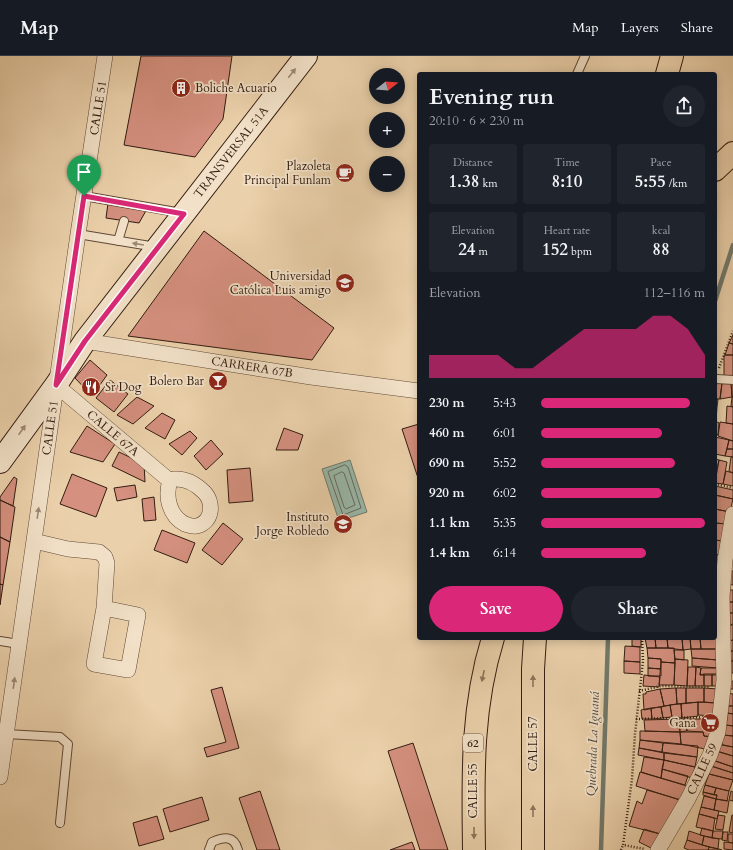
<!DOCTYPE html>
<meta charset="utf-8">
<style>
:root{--surface:#171b24;--page:#20242c;--text:#f1f3f6;--muted:#9ea1a6;--line:#363941;--accent:#db2777}
body{margin:0;font-family:Cardo,serif;background:var(--page);color:var(--text);height:100vh;display:flex;flex-direction:column;font-size:15px;white-space:nowrap}
*{box-sizing:border-box;margin:0}
p{font-size:13px;color:var(--muted)}
.icon{flex:none;width:22px;height:22px;fill:none;stroke:currentColor;stroke-width:2;stroke-linecap:round;stroke-linejoin:round}
.map{position:relative;flex:1;overflow:hidden}
.side{position:absolute;left:417px;top:16px;width:300px;height:568px;display:flex;flex-direction:column;background:var(--surface);border-radius:4px;box-shadow:0 2px 10px #0003}
.side>*{flex:none}
.needle{width:26px;rotate:73deg}
.tools{position:absolute;left:369px;top:12px;display:grid;gap:8px}
.tools a{display:grid;place-items:center;width:36px;height:36px;border-radius:50%;background:var(--surface);box-shadow:0 2px 10px #0003;font-size:20px}
.pin{position:absolute;display:grid;place-items:center;width:34px;height:34px;color:#fff;margin:-41px -17px;border-radius:50% 50% 50% 0;rotate:-45deg;box-shadow:0 0 4px #0007}
.pin .icon{rotate:45deg}
.round{display:grid;place-items:center;flex:none;width:42px;height:42px;border-radius:21px;background:var(--page)}
.head{display:flex;align-items:center;justify-content:space-between;height:68px;padding:0 12px}
h1{font-size:22px;font-weight:800;line-height:30px}
.stats{display:grid;grid-template-columns:repeat(3,1fr);gap:6px;height:68px;padding:4px 12px}
.stats div{display:grid;align-content:center;border-radius:4px;background:var(--page);text-align:center}
.stats b{font-size:17px;font-weight:800}
.stats small{font-size:11px;font-weight:400}
.stats p{font-size:11px}
.chart{height:112px;padding:8px 12px}
.chart p{display:flex;justify-content:space-between}
.chart svg{width:100%;height:72px;margin-top:4px;fill:var(--accent);opacity:.7}
.primary-button{display:flex;gap:8px;margin-top:auto;padding:8px 12px}
.primary-button a{flex:1;height:46px;border-radius:24px;background:var(--accent);color:#fff;font-size:16px;font-weight:800;line-height:46px;text-align:center}
.primary-button a+a{background:var(--page);color:var(--text)}
ul{padding:0 12px;list-style:none;font-size:13px}
li{display:grid;grid-template-columns:64px 48px 1fr;align-items:center;height:30px}
li i{height:10px;border-radius:5px;background:var(--accent)}
header{display:flex;align-items:center;gap:24px;box-sizing:border-box;height:56px;padding:0 20px;background:var(--surface);border-bottom:1px solid var(--line)}
header strong{font-size:19px}
nav{display:flex;gap:22px;margin-inline-start:auto;font-size:14px}
.map>svg:first-child{display:block}
.water{fill:#98b7a8;stroke:#70796b}
.lines{fill:none;stroke-linecap:round;stroke-linejoin:round}
.shore{stroke:#666a5c;stroke-width:1}
.stream{stroke:#70796b;stroke-width:4.5}
.building{fill:#d5907f;stroke:#331c10}
.service-casing{stroke:#614937;stroke-width:10}
.minor-casing{stroke:#614937;stroke-width:16}
.secondary-casing{stroke:#331c10;stroke-width:24}
.trunk-casing{stroke:#331c10;stroke-width:24}
.path{stroke:#331c10;stroke-width:2.5;stroke-dasharray:1 2;stroke-linecap:butt}
.service{stroke:#f2e1c8;stroke-width:8}
.minor{stroke:#f2e1c8;stroke-width:15}
.secondary{stroke:#f2e1c8;stroke-width:22}
.trunk{stroke:#ebd1ab;stroke-width:22}
.oneway{fill:#9c8875}
.oneway2{fill:#8f765e}
.route-casing{stroke:#fff;stroke-width:8}
.route{stroke:#db2777;stroke-width:5}
.labels{text-anchor:middle;dominant-baseline:central;stroke-width:3.5;stroke-linejoin:round;paint-order:stroke}
.shield{fill:#f2e1c8;stroke:#6c5747;stroke-width:1}
.shield-label{font-size:11px;font-weight:bold;fill:#331c10}
.poi-label{font-size:12px;fill:#331c10;stroke:#f2e1c8;text-anchor:end}
.street-label{font-size:12px;fill:#331c10;stroke:#f2e1c8}
.water-label{font-size:13px;font-style:italic;fill:#514a3e;stroke:#f2e1c8}
</style>
<header>
<strong>Map</strong>
<nav><a>Map</a><a>Layers</a><a>Share</a></nav>
</header>
<div class="map">
<svg width="733" height="794" viewBox="0 0 733 794">
<rect width="100%" height="100%" fill="#ebd1ab"/>
<filter id="stains"><feTurbulence type="fractalNoise" baseFrequency=".005" numOctaves="4"/><feColorMatrix values="0 0 0 0 .2 0 0 0 0 .09 0 0 0 0 .02 0 0 0 .5 -.17"/></filter>
<radialGradient id="worn" r=".72"><stop offset=".6" stop-color="#630" stop-opacity="0"/><stop offset="1" stop-color="#630" stop-opacity=".3"/></radialGradient>
<path class="water" d="M350 404 367 456 339 465 322 413Z"/>
<g class="lines">
<path class="shore" d="M345 409 348 411 361 452 343 459 328 416Z
M342 416 344 417 355 449 346 453 344 451 334 420Z"/>
<path class="stream" d="M715 245 733 189
M601 794 608 582"/>
</g>
<path class="building" d="M141 0H232L223 63 195 101 124 89Z
M108 147 147 153 139 167 106 162Z
M204 175 334 272 312 304 128 280Z
M733 279V288L729 287Z
M729 287 733 288V299H725Z
M724 299H733V321L724 322Z
M90 304 107 319 92 340 75 322Z
M110 324 128 338 114 356 96 342Z
M731 326 732 341 720 343 722 327Z
M731 326H733V341H732Z
M722 327 720 343H715V328Z
M137 341 154 350 133 368 117 359Z
M732 341H733V351L731 350Z
M715 343H718L717 351H715Z
M727 350 733 351V368L726 367Z
M715 351H717L716 365H715Z
M162 357 175 364 165 383 145 372Z
M715 365 719 367 718 379H715Z
M720 366 733 368V385L718 380Z
M419 368V425L402 373Z
M87 370 115 388 103 406 70 396Z
M284 372 303 379 298 394H276Z
M190 375 197 382 182 399 169 388Z
M715 381 729 384 725 400 715 398Z
M211 384 223 398 206 414 194 400Z
M729 384 733 385V393H727Z
M727 393H733V401L725 400Z
M119 396 144 408 145 426 112 410Z
M731 401H733V417L729 415Z
M715 403 719 404 715 421Z
M719 404 727 406 723 428 715 427Z
M250 412 253 445 229 447 227 414Z
M726 415 733 417V430L723 428Z
M72 418 107 432 96 461 60 448Z
M14 421 17 423 13 450 0 444V441Z
M135 429 137 441 117 445 114 432Z
M715 430 733 434V443L715 439Z
M715 439 733 443 730 456 715 453Z
M154 441 156 464 144 465 142 443Z
M0 444 15 451 10 486 0 481Z
M715 453 730 456 727 468 715 467Z
M223 467 243 483 222 509 202 494Z
M715 467 727 468 722 485 715 484Z
M162 474 195 487 187 507 154 494Z
M0 481 10 486 3 529 0 528Z
M715 484 722 485 719 499 715 498Z
M715 498H717L715 513Z
M729 515H733V529L728 528Z
M0 528 3 529 0 549Z
M726 534H733V546H727Z
M727 546H733V557H728Z
M729 557H733V568L730 569Z
M729 569H733V584L729 585Z
M715 574H717L718 593H701L700 582H715Z
M632 582H641V591L632 590Z
M645 582H655L656 592H647Z
M655 582H667L668 592H656Z
M667 582H682L683 594 668 592Z
M682 582H690L691 593 683 594Z
M690 582H700L701 593H691Z
M733 584V595H729V585Z
M625 590 640 591V606L624 605Z
M647 592H674L675 607 661 606V603L648 602Z
M691 593H718V604L692 602Z
M674 594H684V604L675 603Z
M729 595H733V605H730Z
M648 602 661 603V613L648 612Z
M692 602 718 604V612L692 610Z
M675 603 688 604 687 630 674 629Z
M624 605 640 606V618L624 617Z
M726 605H733V617H726Z
M661 606 675 607 674 629H659Z
M688 611H696L695 630H687Z
M696 611 701 612 700 619 704 618V630H695Z
M648 612 661 613V620H648Z
M701 612H718V619H700Z
M704 618H712V630H704Z
M712 618H720L719 630H712Z
M644 619 660 621 659 631 643 630Z
M733 625V633H728L727 626Z
M222 631 239 692 207 701 204 692 226 686 211 634Z
M676 632H686V647L677 648Z
M676 632 677 648 664 650 660 633Z
M686 632H704V646L686 647Z
M704 632 718 633 716 647 704 646Z
M660 633 664 650 644 654 643 638H646V636Z
M727 637 733 638V650H726Z
M698 646V660L682 662 681 648Z
M698 646 716 647 715 660 698 659Z
M677 648H681L682 662 672 661 670 649Z
M670 649 672 661 663 662 661 651Z
M727 650H733V658L727 657Z
M661 651 663 662 652 663 651 652Z
M651 652 652 663H642L641 654Z
M728 657 733 658V670L726 669Z
M679 663 680 676 645 675 644 664Z
M679 663H685L687 675 680 676Z
M685 663H714L713 681 704 680 703 676 687 675Z
M726 669 733 670V680L723 679Z
M640 675 680 676 681 688 640 684Z
M680 676H703L704 680 713 681 705 693 681 688Z
M723 679 733 680V691L722 689Z
M640 684 663 687 662 696 639 692Z
M413 687 448 794H420L388 695Z
M663 687 698 690 697 701 662 696Z
M719 688 733 691V700L717 695Z
M639 692 664 697V704L638 699Z
M719 696 733 700V711L715 705Z
M664 697 697 701 695 711 664 704Z
M644 701 664 704 661 722 641 716Z
M664 704 695 711 692 722 662 713Z
M713 704 733 711V717L711 710Z
M711 710 733 717V724L709 718Z
M662 713 688 720 685 729 661 722Z
M640 716 687 730 683 745 636 730Z
M709 718 733 724 729 735 705 729Z
M705 729 716 732 714 739 703 736Z
M716 732 729 735 727 745 716 743 717 739H714Z
M647 734 681 744 664 779 629 770 637 745 642 748Z
M260 735 280 794H257L239 742Z
M731 735 733 736V745L729 744Z
M703 736 717 739 716 743 703 739Z
M704 740 716 743 714 754 701 751Z
M202 741 209 764 170 776 163 753Z
M716 743 729 745 727 757 714 754Z
M701 751 719 755 717 763 699 758Z
M699 758 715 762 713 775 696 771Z
M718 759 725 760 723 774 715 773Z
M732 759H733V777L729 776Z
M157 760 164 783 139 790 133 767Z
M702 772 713 775 712 782 700 779Z
M644 773 664 779 651 792 639 786Z
M689 775 704 780 702 789 687 784Z
M713 775H723L722 783 712 782Z
M723 776H728L727 785 722 784Z
M728 778H733V787L728 786Z
M704 780 719 783 718 793 702 789Z
M687 784 709 791 708 794H689L684 792Z
M412 786 415 794H390Z
M724 786 733 787V794L724 793Z
M709 791 719 793 722 794H708Z"/>
<g class="lines">
<defs>
<path id="service" d="M577 18 585 0
M84 140 182 157
M78 178 156 191
M118 185 124 165
M717 323 733 324
M0 585 19 588
M6 678 60 681 68 688 60 767
M209 794 212 786C224 781 234 779 238 794"/>
<path id="minor" d="M85 285 311 321 419 335
M56 329 170 425
M174 423C186 422 195 427 204 436 214 446 213 466 197 470 193 471 188 469 185 468 169 460 165 440 170 425Z
M34 485 68 493 99 496 105 501 107 507 104 552 94 608 128 614 138 559 104 552
M0 721 78 178 105 0
M658 794 688 743 710 699 718 676 724 624 722 541 725 504 733 458"/>
<path id="secondary" d="M0 406 56 329 85 285 306 0"/>
<path id="trunk" d="M667 18 672 0
M715 114 733 97
M474 794C473 721 471 653 493 582
M533 794V613L535 582"/>
</defs>
<use href="#service" class="service-casing"/>
<use href="#minor" class="minor-casing"/>
<use href="#secondary" class="secondary-casing"/>
<use href="#trunk" class="trunk-casing"/>
<path class="path" d="M719 312 733 275
M715 428 733 432
M642 582 643 605 635 678 632 723 623 789 645 793
M639 635 661 630 709 631
M636 663 706 661
M621 794 623 789"/>
<use href="#service" class="service"/>
<use href="#minor" class="minor"/>
<use href="#secondary" class="secondary"/>
<use href="#trunk" class="trunk"/>
</g>
<defs><path id="oneway-solid" d="M-6-.8H1V-3.2L6.5 0L1 3.2V.8H-6Z"/></defs>
<g class="oneway">
<use href="#oneway-solid" transform="translate(292 17) rotate(-52)"/>
<use href="#oneway-solid" transform="translate(138 188) rotate(-171)"/>
<use href="#oneway-solid" transform="translate(22 374) rotate(-55)"/>
<use href="#oneway-solid" transform="translate(38 457) rotate(-82)"/>
<use href="#oneway-solid" transform="translate(14 627) rotate(-82)"/>
</g>
<g class="oneway2">
<use href="#oneway-solid" transform="translate(483 620) rotate(102)"/>
<use href="#oneway-solid" transform="translate(533 625) rotate(-90)"/>
<use href="#oneway-solid" transform="translate(533 755) rotate(-90)"/>
<use href="#oneway-solid" transform="translate(474 777) rotate(90)"/>
</g>
<g class="lines">
<defs>
<path id="route" d="M84 140 184 158 85 285 56 329Z"/>
</defs>
<use href="#route" class="route-casing"/>
<use href="#route" class="route"/>
</g>
<defs>
<symbol id="building-disc" viewBox="-11 -11 22 22"><circle r="9.5" fill="#8f2418" stroke="#f2e1c8"/><path d="M-4-6H4V6H1V3H-1V6H-4ZM-2.5-4.3h1.7v1.8h-1.7ZM.8-4.3h1.7v1.8H.8ZM-2.5-1h1.7V.8h-1.7ZM.8-1h1.7V.8H.8Z" fill="#fff"/></symbol>
<symbol id="cafe-disc" viewBox="-11 -11 22 22"><circle r="9.5" fill="#8f2418" stroke="#f2e1c8"/><path d="M-5.5-4.5H6V0H3Q3 3.5 0 3.5H-2.5Q-5.5 3.5-5.5 0ZM3-3.2v2h1.7v-2ZM-6 4.5H4V6H-6Z" fill="#fff"/></symbol>
<symbol id="university-disc" viewBox="-11 -11 22 22"><circle r="9.5" fill="#8f2418" stroke="#f2e1c8"/><path d="M0-5L7-2L0 1L-7-2ZM-4 1L0 2.5L4 1V4Q0 6-4 4Z" fill="#fff"/></symbol>
<symbol id="bar-disc" viewBox="-11 -11 22 22"><circle r="9.5" fill="#8f2418" stroke="#f2e1c8"/><path d="M-6-5H6L.8 .8V4.5H3.5V6h-7V4.5H-.8V.8Z" fill="#fff"/></symbol>
<symbol id="restaurant-disc" viewBox="-11 -11 22 22"><circle r="9.5" fill="#8f2418" stroke="#f2e1c8"/><path d="M-5-6h1v4h1v-4h1v4h1v-4h1v5L-1.5 .5V6h-2V.5L-5-1ZM5-6V6H3V1.5H1.5Q1.5-4 5-6Z" fill="#fff"/></symbol>
<symbol id="school-disc" viewBox="-11 -11 22 22"><circle r="9.5" fill="#8f2418" stroke="#f2e1c8"/><path d="M0-5L7-2L0 1L-7-2ZM-4 1L0 2.5L4 1V4Q0 6-4 4Z" fill="#fff"/></symbol>
<symbol id="supermarket-disc" viewBox="-11 -11 22 22"><circle r="9.5" fill="#8f2418" stroke="#f2e1c8"/><path d="M-6-5.5h2.5l.6 2H6L4.5 2H-2.5L-4.4-4H-6ZM-1.5 3.2a1.3 1.3 0 1 0 .1 0ZM3 3.2a1.3 1.3 0 1 0 .1 0Z" fill="#fff"/></symbol>
</defs>
<g fill-rule="evenodd">
<use href="#building-disc" x="170" y="21" width="22" height="22"/>
<use href="#cafe-disc" x="334" y="106" width="22" height="22"/>
<use href="#university-disc" x="334" y="216" width="22" height="22"/>
<use href="#bar-disc" x="207" y="314" width="22" height="22"/>
<use href="#restaurant-disc" x="80" y="320" width="22" height="22"/>
<use href="#school-disc" x="332" y="457" width="22" height="22"/>
<use href="#supermarket-disc" x="699" y="656" width="22" height="22"/>
</g>
<g class="labels">
<rect class="shield" x="463" y="678" width="20" height="18" rx="3"/>
<g class="shield-label">
<text x="473" y="687">62</text>
</g>
<g class="poi-label">
<text x="195" y="32" text-anchor="start">Boliche Acuario</text>
<text x="331" y="110">Plazoleta<tspan x="331" dy="14">Principal Funlam</tspan></text>
<text x="331" y="220">Universidad<tspan x="331" dy="14">Católica Luis amigo</tspan></text>
<text x="204" y="325">Bolero Bar</text>
<text x="105" y="331" text-anchor="start">Sr Dog</text>
<text x="329" y="461">Instituto<tspan x="329" dy="14">Jorge Robledo</tspan></text>
<text x="696" y="667">Gana</text>
</g>
<g class="street-label">
<text transform="translate(98 52) rotate(-81)">CALLE 51</text>
<text transform="translate(231 96) rotate(-52)">TRANSVERSAL 51A</text>
<text transform="translate(252 311) rotate(9)">CARRERA 67B</text>
<text transform="translate(50 372) rotate(-82)">CALLE 51</text>
<text transform="translate(113 377) rotate(40)">CALLE 67A</text>
<text transform="translate(533 688) rotate(-90)">CALLE 57</text>
<text transform="translate(702 713) rotate(-65)">CALLE 59</text>
<text transform="translate(473 735) rotate(-90)">CALLE 55</text>
</g>
<g class="water-label">
<text transform="translate(593 688) rotate(-88)">Quebrada La Iguaná</text>
</g>
</g>
<rect width="100%" height="100%" filter="url(#stains)"/>
<rect width="100%" height="100%" fill="url(#worn)"/>
</svg>
<div class="tools">
<a><svg class="needle" viewBox="-14 -14 28 28"><path d="M0-13l5 13h-10z" fill="#e53935"/><path d="M0 13l5-13h-10z" fill="#9ea1a6"/></svg></a>
<a>+</a>
<a>−</a>
</div>
<div class="pin" style="left:84px;top:140px;background:#1e9e55"><svg class="icon" aria-label="arrive" viewBox="0 0 24 24"><path d="M6 21V4h12l-3 4 3 4H6"/></svg></div>
<section class="side">
<div class="head"><div><h1>Evening run</h1><p>20:10 · 6 × 230 m</p></div><a class="round"><svg class="icon" aria-label="share" viewBox="0 0 24 24"><path d="M12 15V3M7 8l5-5 5 5M5 13v7h14v-7"/></svg></a></div>
<div class="stats">
<div><p>Distance</p><b>1.38<small> km</small></b></div>
<div><p>Time</p><b>8:10</b></div>
<div><p>Pace</p><b>5:55<small> /km</small></b></div>
</div>
<div class="stats">
<div><p>Elevation</p><b>24<small> m</small></b></div>
<div><p>Heart rate</p><b>152<small> bpm</small></b></div>
<div><p>kcal</p><b>88</b></div>
</div>
<div class="chart"><p><span>Elevation</span>112–116 m</p>
<svg viewBox="0 0 160 44" preserveAspectRatio="none"><path d="M0 44V30L10 30L20 30L30 30L40 30L50 38L60 38L70 30L80 22L90 14L100 14L110 14L120 14L130 6L140 6L150 14L160 30V44z"/></svg>
</div>
<ul>
<li><b>230 m</b>5:43<i style="width:91%"></i></li>
<li><b>460 m</b>6:01<i style="width:74%"></i></li>
<li><b>690 m</b>5:52<i style="width:82%"></i></li>
<li><b>920 m</b>6:02<i style="width:74%"></i></li>
<li><b>1.1 km</b>5:35<i style="width:100%"></i></li>
<li><b>1.4 km</b>6:14<i style="width:64%"></i></li>
</ul>
<div class="primary-button"><a>Save</a><a>Share</a></div>
</section>
</div>
